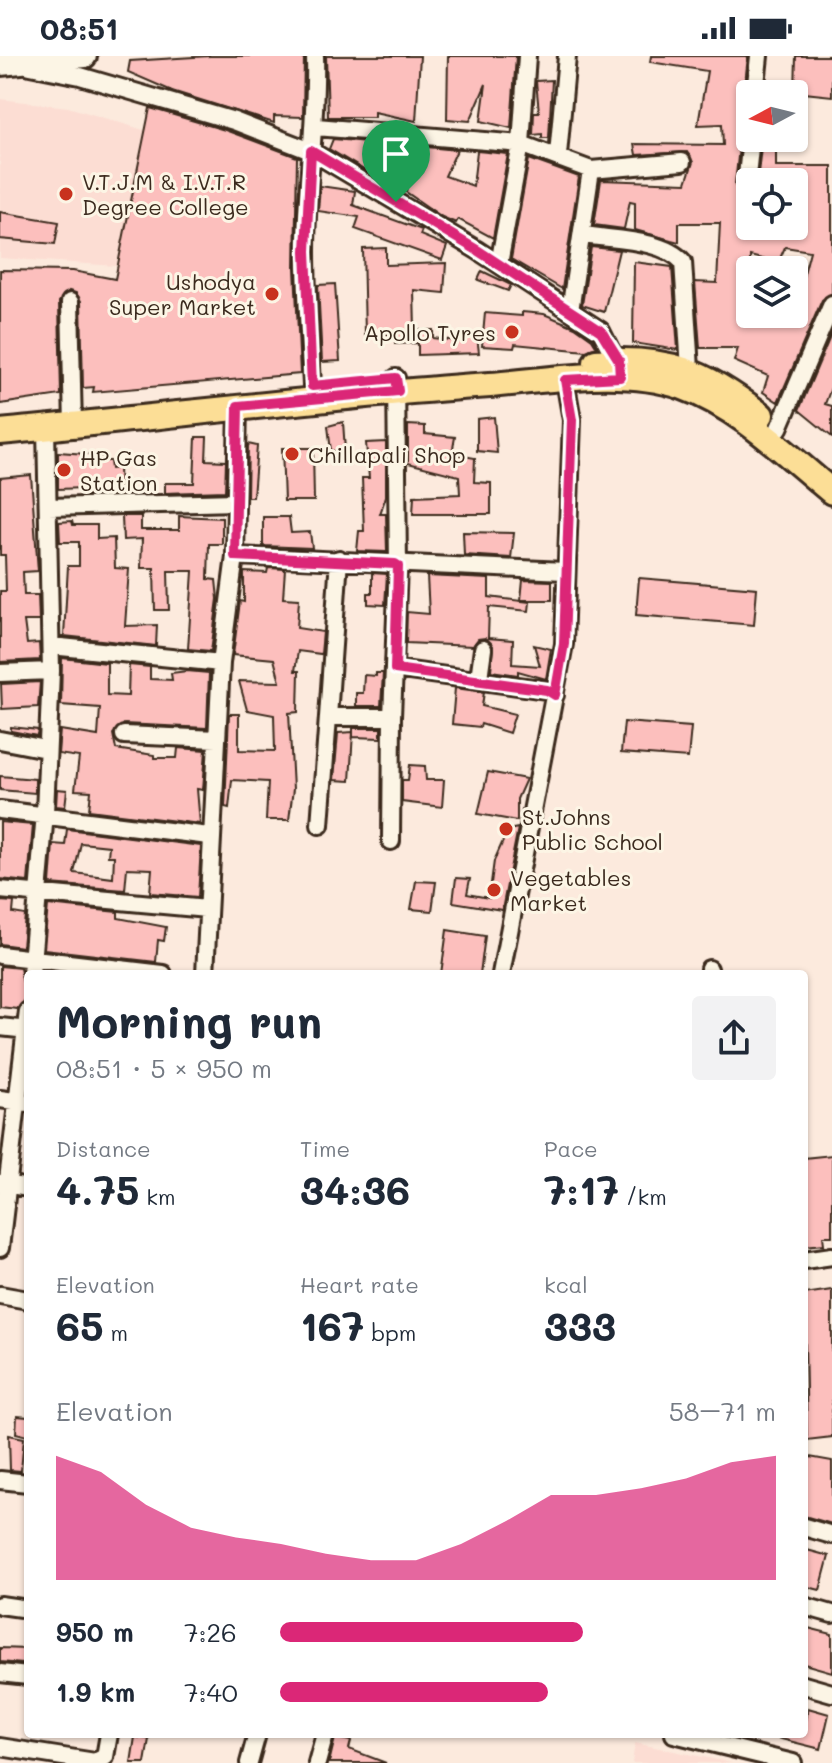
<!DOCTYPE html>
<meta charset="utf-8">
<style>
:root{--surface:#fff;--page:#f2f2f3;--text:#1f2937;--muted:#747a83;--accent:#db2777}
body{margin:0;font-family:Mali,sans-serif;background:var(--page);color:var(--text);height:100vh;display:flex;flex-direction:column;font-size:30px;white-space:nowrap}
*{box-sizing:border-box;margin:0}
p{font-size:26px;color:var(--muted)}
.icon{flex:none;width:44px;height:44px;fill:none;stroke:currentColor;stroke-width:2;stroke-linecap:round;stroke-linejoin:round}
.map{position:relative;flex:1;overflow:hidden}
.side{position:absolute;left:24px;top:914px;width:784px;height:768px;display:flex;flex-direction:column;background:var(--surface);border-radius:8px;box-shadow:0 2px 6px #0004}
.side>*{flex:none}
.needle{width:52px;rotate:263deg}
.buttons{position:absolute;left:736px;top:24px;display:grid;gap:16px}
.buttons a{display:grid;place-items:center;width:72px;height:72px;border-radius:8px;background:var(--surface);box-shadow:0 2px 6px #0004;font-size:40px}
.pin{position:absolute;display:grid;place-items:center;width:68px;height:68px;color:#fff;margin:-82px -34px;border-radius:50% 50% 50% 0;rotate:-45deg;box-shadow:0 0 8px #0007}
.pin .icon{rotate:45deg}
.round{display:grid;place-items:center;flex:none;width:84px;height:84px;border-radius:8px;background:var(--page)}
.headline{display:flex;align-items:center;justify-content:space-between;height:136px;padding:0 32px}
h1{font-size:44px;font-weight:700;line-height:60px}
.metrics{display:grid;grid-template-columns:repeat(3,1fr);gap:12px;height:136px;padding:8px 32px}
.metrics div{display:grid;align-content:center}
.metrics b{font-size:40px;font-weight:700}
.metrics small{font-size:22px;font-weight:400}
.metrics p{font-size:22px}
.chart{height:224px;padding:16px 32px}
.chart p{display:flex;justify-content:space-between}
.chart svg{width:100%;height:144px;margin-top:8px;fill:var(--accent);opacity:.7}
ul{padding:0 32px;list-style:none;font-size:26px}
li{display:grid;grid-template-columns:128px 96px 1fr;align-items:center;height:60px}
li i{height:20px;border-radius:10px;background:var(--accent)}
.status{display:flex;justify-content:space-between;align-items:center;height:56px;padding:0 40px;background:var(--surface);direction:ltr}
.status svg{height:22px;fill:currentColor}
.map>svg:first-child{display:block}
.built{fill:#fcddd3}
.building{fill:#fcbfbd;stroke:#3b2a1e;stroke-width:2;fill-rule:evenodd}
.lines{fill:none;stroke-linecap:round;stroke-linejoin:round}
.street-casing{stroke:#3b2a1e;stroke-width:22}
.secondary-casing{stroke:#3b2a1e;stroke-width:28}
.primary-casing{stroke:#3b2a1e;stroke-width:30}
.street{stroke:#fcf5e5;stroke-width:16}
.secondary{stroke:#fcf5e5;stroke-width:22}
.primary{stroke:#fcde96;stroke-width:24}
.route-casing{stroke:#fff;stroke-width:16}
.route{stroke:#db2777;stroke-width:10}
.poi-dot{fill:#c8321e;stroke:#fcf5e5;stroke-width:3}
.labels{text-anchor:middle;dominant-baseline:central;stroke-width:6;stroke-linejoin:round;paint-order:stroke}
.poi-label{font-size:22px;fill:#3b2a1e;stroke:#fcf5e5;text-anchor:start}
</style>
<div class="status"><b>08:51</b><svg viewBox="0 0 49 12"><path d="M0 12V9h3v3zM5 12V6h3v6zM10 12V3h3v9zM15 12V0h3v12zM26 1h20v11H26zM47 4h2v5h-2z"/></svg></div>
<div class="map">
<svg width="832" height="1707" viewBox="0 0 832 1707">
<rect width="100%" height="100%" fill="#fceadd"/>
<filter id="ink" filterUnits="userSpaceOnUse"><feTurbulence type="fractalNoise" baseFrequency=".0125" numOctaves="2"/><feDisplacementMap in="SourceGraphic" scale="16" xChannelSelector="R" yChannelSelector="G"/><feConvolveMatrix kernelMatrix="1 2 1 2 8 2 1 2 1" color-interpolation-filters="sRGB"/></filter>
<g filter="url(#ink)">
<path class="built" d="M0 43 68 51 147 75 117 210 0 202Z
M635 1687 732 1707H632Z"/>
<path class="building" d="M210 0H304L303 61 274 60V67L172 35 128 16 130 5Z
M326 0H420L416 65 374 56V61H328Z
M448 0H516L511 72 481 65 486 28 470 65 447 63Z
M651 0H748L744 37 749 47 746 72 740 81 735 129 739 138 749 140 748 170H794V126H757L762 82H776V110H832V237L822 244 778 346 763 336 768 320 734 305 738 292H700L695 226 717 227 720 167H679V186L671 184 635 174V146L630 145 624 173 594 169 601 124 686 127 693 106 687 96 636 99 634 88 723 89 722 68 698 69 707 15 650 6ZM785 191 810 195 799 236 794 234V258H750V200L778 207Z
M796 0H832V40L795 36Z
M552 24 549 82H542V78L533 79 534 56H539L536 25Z
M150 52 225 74 297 101 295 212 300 318 93 336 94 331 83 332 81 245 76 237 69 235 59 246 61 339 0 348V214L73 215 115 223Z
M333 83 391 88 374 120 329 93Z
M417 90 457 94 445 120 473 130 477 95 508 98 493 182 458 163 456 167 442 161 406 136Z
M529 103 579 121 562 233 511 203Z
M320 130 355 135 353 149 422 174 420 179 447 190 442 204 355 173 359 161 318 155Z
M0 156 59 166 55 188 0 183Z
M591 191 619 194 604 256 582 249Z
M386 192V209L446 207 444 237 414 234 415 274H433V282L465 286 466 278 477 280 479 297 418 299V287L395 288V278L365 279 363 193Z
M634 206 672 211 678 294 633 287Z
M482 215 511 229 508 235 478 224Z
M335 228 340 305 322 306 318 229Z
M522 256 544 258 575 271 592 283 597 291 586 295 515 288 514 292 482 290 485 257 522 260Z
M832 276V329L825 348 832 350V381L799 354Z
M494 361 497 397 477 395V363Z
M343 366 345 394 331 395 328 370Z
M408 369 425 370V378L455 381 452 398 475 402 474 426 491 427V458H413L414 440 460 438 459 420 408 407Z
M196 381H207L206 404 226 405 225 435 165 437V427H194Z
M386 386V440L380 458H386L387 496 357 495 359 475H364L362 422H369L366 387Z
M248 388 257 390 253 441H247Z
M282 392H313L314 445H284Z
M58 396 101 399V405H110L111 413 119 412 120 438 83 439V432L58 433Z
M31 419 38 515 23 516 24 539H38L39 565H24L27 588 39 587 40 604 0 606V535H6L5 499H0V422Z
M122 460H141V474H179V460L222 462V488H209L208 523 216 524 218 543 211 595 188 593 193 515H168L169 554H155L154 512H141L142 483 123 484Z
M263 461H289L291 477 310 476 312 492 263 490Z
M72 465 73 469H97V483L114 482 115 512 129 513 125 570 157 569 156 590 64 580 68 510H79V486H60L59 466Z
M463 476 514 477 511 502 464 499Z
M268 512 285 513 283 542 299 543 297 572 323 576 321 598 298 595 295 615H299L298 656 289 657 293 733 289 764H266L268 726 232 724 229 752 225 751 229 658H239V694L275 695 274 659 247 654 239 625 280 626 274 603 233 599 240 545 244 546V516L267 517Z
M372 517 387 518 385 549 368 548V537H372Z
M427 520 489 523V541L530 546 529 555 489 551 488 582 513 584 512 608 540 610 534 589 551 593 546 623 518 615V619L491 615 493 590 485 582 478 583 473 590 406 587 407 556 429 558Z
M639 522 757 532 754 569 636 559Z
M523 524 552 525V544H521Z
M62 602 107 607V639L128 640 129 609 150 611V623L172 624 171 617 187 615 209 617 207 672 124 668 113 678 116 693 154 699V702H177L178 692 206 694 203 734 197 733 200 768 89 754 91 735 75 734 79 701 58 698 60 674 98 680 100 652 61 649Z
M376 617H383L381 650H356V637H363L364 619 376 620Z
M40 626 38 651 2 653 1 628Z
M455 632 484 636 482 650 515 658 509 677 481 668 480 671 452 668Z
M624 666 691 671 688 702 621 697Z
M11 671 38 674 37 680 11 675Z
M353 672H381V682L353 681Z
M353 676 350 725 334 724 338 677Z
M410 709 425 710 426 724H444L442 751 402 746V724H408Z
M488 716 526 723 517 743V765L478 758Z
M0 720 35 723V737L0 734Z
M57 733 67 734 65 751 56 750Z
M0 766 33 769 28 826 0 823Z
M518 772 502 854 453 846 456 822 470 823 467 838 489 842 494 805 508 774Z
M67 773 201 790 198 841 150 837 152 813 127 812 125 834 50 828 53 788 65 789ZM81 787 109 790 108 800H114L113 822 74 817Z
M416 825 436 826 432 855 411 853Z
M0 845 14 846 13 857 25 859 22 891 0 888Z
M48 849 118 856V862L166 871 164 885 158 884 156 906 44 893Z
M447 874 485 880 480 918H441Z
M0 910 20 912 25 937V945L17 953 0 951Z
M832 1099V1180H823L824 1188 804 1190V1102Z
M832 1234V1381L807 1384 804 1238Z
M17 1360 28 1361V1380L16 1377Z
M9 1379 24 1382 21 1415 10 1414Z
M804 1400 832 1405V1468L804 1460Z
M807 1494 829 1500 820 1534 804 1530Z
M804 1571 832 1578V1616L804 1608Z
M0 1592 26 1593 23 1608 0 1606Z
M808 1652 829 1658 821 1693 777 1682V1678H804Z
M135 1681 149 1683 145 1707H131Z
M335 1682 351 1685 349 1693 386 1707H329Z"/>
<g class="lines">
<defs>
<path id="street" d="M30 10 80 20 234 65 311 95 477 194 601 275 619 311
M755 38 759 0
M316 71 521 88 591 114 682 106
M558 99 567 0
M746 130 751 82
M584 179C613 184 663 183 683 206L690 313
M499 208 521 88 527 0
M70 246 73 370
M570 255 591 114
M312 330C310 285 306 240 306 195 306 130 317 66 315 0
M238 350 235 500 565 515
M779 372 832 248
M48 451 236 446
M339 503 328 661H392L398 510 396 322
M51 590 221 607
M395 613 547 634 555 639
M0 617 51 615
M479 622 483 593
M124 679 217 683
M0 684 46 693
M0 754 209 780
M320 769 328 661
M391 785 392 661
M0 834 207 853
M0 899 163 918
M709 913 710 918
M31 918 45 757 51 615 46 372
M205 918 221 607 235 500
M501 918 564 588 572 364 565 324
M0 971 28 974
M0 1043 28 1047
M0 1127 28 1132
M0 1192 28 955
M804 1204 832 1200
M0 1239 28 1244
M0 1424 28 1427
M804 1471 832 1479
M0 1549 28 1553
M804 1550 832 1558
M0 1617 28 1620
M804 1629 832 1637
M674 1678 793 1707
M0 1691 95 1706 105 1701 109 1678
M249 1707 257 1678
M317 1707 325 1678"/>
<path id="secondary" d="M0 8 85 0"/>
<path id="primary" d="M596 306C668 300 705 316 761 359
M0 376C164 361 326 340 490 329 552 324 623 310 683 331 739 351 787 399 832 436"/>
</defs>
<use href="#street" class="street-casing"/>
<use href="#secondary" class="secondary-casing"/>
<use href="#primary" class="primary-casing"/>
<use href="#street" class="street"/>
<use href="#secondary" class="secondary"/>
<use href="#primary" class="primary"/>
</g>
</g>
<g class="lines" filter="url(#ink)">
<defs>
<path id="route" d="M311 95 477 194 601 275 619 304 620 321 565 324 572 364 564 588 555 639 547 634 395 613 398 510 395 508 235 500 238 350 398 335 396 322 312 330 306 195Z"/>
</defs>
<use href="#route" class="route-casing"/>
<use href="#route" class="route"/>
</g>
<g class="poi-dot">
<circle cx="66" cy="138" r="8"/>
<circle cx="272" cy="238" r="8"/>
<circle cx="512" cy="276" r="8"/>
<circle cx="292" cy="398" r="8"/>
<circle cx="64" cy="414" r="8"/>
<circle cx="506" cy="773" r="8"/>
<circle cx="494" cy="834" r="8"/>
</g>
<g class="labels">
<g class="poi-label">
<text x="82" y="125">V.T.J.M &amp; I.V.T.R<tspan x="82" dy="25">Degree College</tspan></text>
<text x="256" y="225" text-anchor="end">Ushodya<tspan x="256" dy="25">Super Market</tspan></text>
<text x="496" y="276" text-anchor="end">Apollo Tyres</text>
<text x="308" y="398">Chillapali Shop</text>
<text x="80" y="401">HP Gas<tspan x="80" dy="25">Station</tspan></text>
<text x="522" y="760">St.Johns<tspan x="522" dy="25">Public School</tspan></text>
<text x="510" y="821">Vegetables<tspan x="510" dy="25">Market</tspan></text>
</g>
</g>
</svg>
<div class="buttons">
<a><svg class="needle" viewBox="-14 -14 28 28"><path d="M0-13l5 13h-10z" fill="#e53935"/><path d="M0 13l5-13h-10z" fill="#747a83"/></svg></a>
<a><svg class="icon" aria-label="locate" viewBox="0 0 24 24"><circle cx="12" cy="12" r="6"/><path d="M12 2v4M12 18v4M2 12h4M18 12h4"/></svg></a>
<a><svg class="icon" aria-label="layers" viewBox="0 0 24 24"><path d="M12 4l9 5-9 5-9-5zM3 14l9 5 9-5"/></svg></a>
</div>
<div class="pin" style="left:396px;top:146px;background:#1e9e55"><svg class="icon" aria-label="arrive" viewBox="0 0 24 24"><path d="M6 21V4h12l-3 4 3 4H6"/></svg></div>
<section class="side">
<div class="headline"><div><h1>Morning run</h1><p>08:51 · 5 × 950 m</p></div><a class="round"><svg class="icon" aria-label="share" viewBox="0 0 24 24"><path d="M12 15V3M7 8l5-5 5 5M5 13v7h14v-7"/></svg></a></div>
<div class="metrics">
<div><p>Distance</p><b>4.75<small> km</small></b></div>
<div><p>Time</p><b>34:36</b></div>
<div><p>Pace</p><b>7:17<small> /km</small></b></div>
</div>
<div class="metrics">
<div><p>Elevation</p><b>65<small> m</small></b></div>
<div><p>Heart rate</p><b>167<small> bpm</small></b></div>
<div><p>kcal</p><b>333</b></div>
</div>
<div class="chart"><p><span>Elevation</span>58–71 m</p>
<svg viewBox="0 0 160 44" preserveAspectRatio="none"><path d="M0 44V6L10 11L20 21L30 28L40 31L50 33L60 36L70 38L80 38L90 33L100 26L110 18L120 18L130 16L140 13L150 8L160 6V44z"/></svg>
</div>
<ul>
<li><b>950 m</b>7:26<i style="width:61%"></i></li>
<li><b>1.9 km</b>7:40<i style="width:54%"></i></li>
</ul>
</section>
</div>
